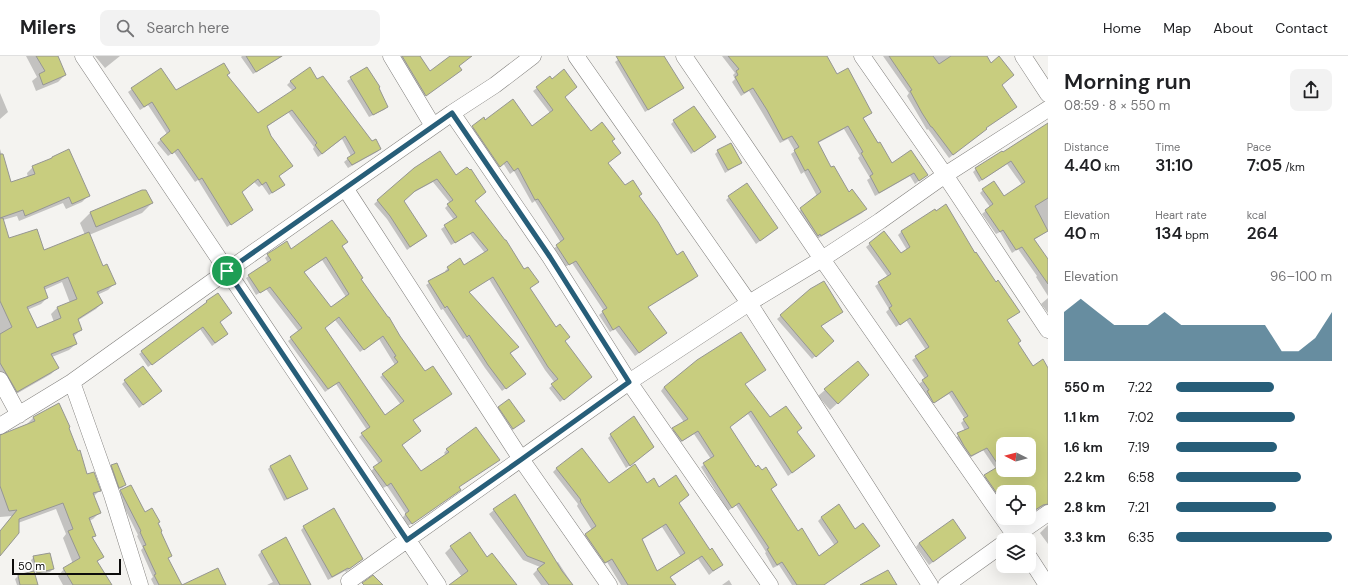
<!DOCTYPE html>
<meta charset="utf-8">
<style>
:root{--surface:#fff;--page:#f2f2f2;--text:#202124;--muted:#757577;--line:#e0e0e0;--accent:#275e79}
body{margin:0;font-family:"DM Sans",sans-serif;background:var(--page);color:var(--text);height:100vh;display:flex;flex-direction:column;font-size:15px;white-space:nowrap}
*{box-sizing:border-box;margin:0}
p{font-size:13px;color:var(--muted)}
.icon{flex:none;width:22px;height:22px;fill:none;stroke:currentColor;stroke-width:2;stroke-linecap:round;stroke-linejoin:round}
.map{position:relative;flex:1;overflow:hidden}
.details{display:flex;flex-direction:column;background:var(--surface);width:300px}
.details>*{flex:none}
.needle{width:26px;rotate:276deg}
.buttons{position:absolute;left:996px;top:381px;display:grid;gap:8px}
.buttons a{display:grid;place-items:center;width:40px;height:40px;border-radius:8px;background:var(--surface);box-shadow:0 4px 16px #0002;font-size:20px}
.scale{position:absolute;left:12px;bottom:10px;width:109px;box-sizing:border-box;padding-left:4px;border:2px solid #0d0c0b;border-top:0;font-size:11px;line-height:14px;white-space:nowrap;color:#0d0c0b;-webkit-text-stroke:3px #fff;paint-order:stroke}
.pin{position:absolute;display:grid;place-items:center;width:34px;height:34px;color:#fff;margin:-17px;border:2px solid #fff;border-radius:50%;box-shadow:0 1px 4px #0007}
.round{display:grid;place-items:center;flex:none;width:42px;height:42px;border-radius:8px;background:var(--page)}
.headline{display:flex;align-items:center;justify-content:space-between;height:68px;padding:0 16px}
h1{font-size:22px;font-weight:600;line-height:30px}
.metrics{display:grid;grid-template-columns:repeat(3,1fr);gap:6px;height:68px;padding:4px 16px}
.metrics div{display:grid;align-content:center}
.metrics b{font-size:17px;font-weight:600}
.metrics small{font-size:11px;font-weight:400}
.metrics p{font-size:11px}
.chart{height:112px;padding:8px 16px}
.chart p{display:flex;justify-content:space-between}
.chart svg{width:100%;height:72px;margin-top:4px;fill:var(--accent);opacity:.7}
ul{padding:0 16px;list-style:none;font-size:13px}
li{display:grid;grid-template-columns:64px 48px 1fr;align-items:center;height:30px}
li i{height:10px;border-radius:5px;background:var(--accent)}
header{display:flex;align-items:center;gap:24px;box-sizing:border-box;height:56px;padding:0 20px;background:var(--surface);border-bottom:1px solid var(--line)}
header strong{font-size:19px}
nav{display:flex;gap:22px;margin-inline-start:auto;font-size:14px}
.search{width:280px;height:36px;background:var(--page);display:flex;align-items:center;gap:10px;box-sizing:border-box;padding:0 14px;border-radius:8px;color:var(--muted);font-size:15px}
main{display:flex;flex:1;min-height:0}
.map>svg:first-child{display:block}
.shadow{fill:#0003;fill-rule:evenodd}
.building{fill:#c8cd7f;stroke:#969693;fill-rule:evenodd}
.lines{fill:none;stroke-linecap:round;stroke-linejoin:round}
.minor-casing{stroke:#807f7c;stroke-width:17}
.minor{stroke:#fff;stroke-width:16}
.route-casing{stroke:#fff;stroke-width:8}
.route{stroke:#275e79;stroke-width:5}
</style>
<header>
<strong>Milers</strong>
<div class="search"><svg class="icon" aria-label="search" viewBox="0 0 24 24"><circle cx="10" cy="10" r="6"/><path d="M15 15l6 6"/></svg>Search here</div>
<nav><a>Home</a><a>Map</a><a>About</a><a>Contact</a></nav>
</header>
<main>
<div class="map">
<svg width="1048" height="529" viewBox="0 0 1048 529">
<rect width="100%" height="100%" fill="#f4f3f0"/>
<path class="shadow" d="M26 0H55L65 19 58 26 36 35 32 25 37 21Z
M95 0H120L105 12Z
M242 0H283L253 18 241 1Z
M397 0H419L430 16 451 0H471L458 10 461 14 458 17 422 42Z
M623 0H663L681 33 677 36 645 56 615 6Z
M722 0H825L836 19 871 57 863 63 892 108 927 118 915 128 910 120 875 140 867 124 870 122 858 102 860 100 844 73 818 87 830 113 848 137 866 153 862 157 817 183 797 157 817 140 804 116 801 118 791 98 795 95 788 83 780 87 763 58 749 35 741 40 732 26 735 23 733 19 735 17Z
M883 0H986L1001 29 1016 51 985 72 983 76 949 102 928 73 927 74 907 40 909 37Z
M367 12 387 51 384 54 369 61 347 25Z
M226 20 258 59 293 35 287 29 291 25H317L372 87 380 93 377 96 348 112 344 106 351 100 342 83 318 101 313 93 314 91 288 56 264 73 288 113 278 120 280 132 269 139 262 129 259 131 254 126 241 136 252 154 227 171 198 124 195 126 174 96 168 100 157 87 167 78 148 49 140 54 128 36 132 33 176 35Z
M537 32 564 41 591 76 611 86 607 108 625 131 638 141 676 200 696 220 693 224 647 251 662 280 635 300 615 273 610 276 599 259 604 255 572 207 565 211 553 193 561 187 535 145 532 147 514 115 510 118 503 107 496 113 470 74 473 71 485 65 532 71 550 57 533 35Z
M0 37 8 56 0 63Z
M674 65 711 84 691 98 671 68Z
M1048 76V175L1034 184 1048 205V240L1036 221 1037 220 1018 193 1012 197 1000 176 996 178 982 158 990 151 980 137 983 134 1004 142 1022 129 1007 108 979 126 973 116 976 113 1003 98Z
M0 93 11 128 28 122 27 117 33 111 88 140 82 146 66 153 63 147 19 165 17 160 3 164 8 183 43 196 85 179 80 167 91 156 152 147 142 157 89 179 102 212 114 228 108 234 97 239 102 247 96 253 77 265 81 274 73 281 76 288 69 294 52 301 57 312 51 318 11 341 0 324ZM62 226 70 247 57 252 51 258 54 266 36 274 27 254 41 248 47 242 44 234Z
M718 95 741 107 725 117 715 98Z
M414 112 456 120 485 136 474 146 524 215 538 226 529 233 588 324 560 346 549 332 555 327 545 314 489 223 468 237 518 291 510 298 521 321 502 335 485 312 465 282 463 283 443 253 441 254 426 229 446 216 445 215 448 212 464 210 485 197 470 178 451 189 441 173 454 164 445 152 450 147 433 126 411 138 403 145 426 180 407 194 387 163 374 148Z
M729 141 777 172 756 188 726 144Z
M884 176 901 198 907 194 898 179 901 176 975 198 996 227 1019 256 1006 265 1017 287 1033 311 1048 320V451L1043 450 1029 459V436H1003V454L982 423 996 413 983 394 968 403 955 382 965 375 961 367 965 363 949 338 930 349 926 338 919 328 925 323 912 304 926 294 906 264 896 271 886 256 889 253 875 230 888 221 866 191ZM1003 388H1029V414H1003Z
M341 191 360 223 425 316 451 338 412 365 416 378 401 390 420 416 446 399 444 397 447 393 476 372 456 437 408 470 402 462 406 458 387 430 383 432 371 415 379 408 359 381 367 374 336 328 325 336 288 285 299 276 266 233 256 239 246 222 268 207 265 202 268 199 291 194ZM322 204 346 241 331 253 303 217ZM335 264 360 296 379 283 395 309 380 321 401 349 385 361 324 272Z
M811 234 842 256 820 271 829 288 812 303 777 263Z
M1048 242V257L1041 248Z
M207 246 231 257 219 267 227 278 212 290 200 273 148 311 139 298Z
M125 325 157 338 139 352 122 328Z
M861 326 830 354 818 340 825 334Z
M744 328 769 363 796 377 811 403 788 420 748 358 729 371 798 476 818 502 835 490 818 465 821 462 855 475 824 529H792L779 509 773 512 765 497 766 496 736 449 728 455 701 411 711 403 694 378 678 388 670 376 684 366 661 335 664 331Z
M59 349 86 420 99 435 93 441 99 457 93 463 89 465 95 479 92 483 102 501 97 506 111 529H63L58 520 64 513 73 508 63 482 66 478 56 453 18 467 0 497V475L12 460 0 461V380L27 368 33 362Z
M499 351 523 365 510 376 496 354Z
M611 379 650 394 626 412 608 382Z
M112 410 125 429 122 432 116 434 109 413Z
M271 410 306 432 303 435 284 445 268 413Z
M557 412 609 429 647 428 688 439 678 447 709 495 721 509 709 519 698 503 669 522 675 529H621L607 506 601 510 581 482 592 474 577 450 578 448 553 416ZM662 471 681 501 657 517 642 484Z
M121 435 157 468 171 499 167 503 181 529H154L151 523 153 521 141 494 143 492 137 480 138 479 118 439Z
M494 454 556 507 558 506 573 529H541L533 518 540 511 523 504 489 458Z
M1048 469V488L1040 477Z
M304 471 362 503 346 516 345 515 328 524 301 474Z
M965 482 929 509 916 491 919 487Z
M451 491 487 502 516 529H453L462 521 445 497Z
M262 495 310 529H267L273 526 258 499Z
M34 501 53 513 50 516 42 518 34 516 36 529H17L15 523 18 520 33 516 31 504Z
M729 524 732 529H722Z"/>
<path class="building" d="M36 0H58L66 19 43 29 39 18 45 15Z
M246 0H282L256 16Z
M402 0H420L430 15 450 0H472L459 10 462 14 426 40Z
M616 0H664L684 32 648 54Z
M728 0H827L837 18 848 12 872 57 863 62 878 87 880 86 892 107 911 94 928 119 919 125 914 117 879 137 870 120 873 118 861 97 863 96 848 70 818 86 831 111 834 110 849 136 852 133 867 153 821 180 820 178 818 180 800 152 821 136 808 113 805 115 794 94 799 91 792 80 783 84 767 54 753 32 744 37 735 21 738 19 736 15 739 13Z
M889 0H933L939 8 951 0H987L991 7 999 0 1014 19 1002 29 1017 51 986 72 987 73 953 99 932 71H931L922 57 910 35 912 34Z
M224 7 230 17 227 19 258 57 296 32 290 25 310 11 317 23 323 20 372 85 376 83 381 93 352 109 347 102 355 97 345 80 322 98 315 89 317 87 292 54 267 70 271 80 293 110 279 120 285 129 272 137 266 126 262 129 258 123 242 136 253 154 231 169 202 122 199 124 178 93 172 98 160 83 170 75 152 46 144 51 131 32 161 12 176 34Z
M367 11 380 31 379 32 388 51 373 59 350 21Z
M564 13 577 31 565 41 591 75 602 66 615 83 612 85 621 97 608 107 625 129 633 124 642 138 639 140 658 166 677 199 683 195 698 220 648 251 667 277 639 297 619 270 613 274 602 255 607 252 576 205 569 209 556 189 564 183 538 143 535 144 518 112 514 115 507 105 500 111 472 70 484 61 485 64 513 43 532 70 553 54 536 31 550 20 552 23Z
M694 50 716 81 694 96 673 64Z
M1048 67V142L1035 150 1048 175 1034 183 1048 203V228L1022 191 1016 194 1003 174 1000 176 985 154 993 148 982 133 994 125 1004 140 1025 126 1011 105 982 124 975 112 1002 95 1003 96Z
M731 87 742 107 728 114 717 94Z
M69 93 90 140 72 148 69 141 25 160 23 154 0 162V98H3L11 126 35 118 32 110 52 102V101Z
M440 95 456 119 467 111 470 114 471 113 486 136 475 145 505 184H506L524 213 528 211 539 226 530 232 556 271 560 268 570 281 565 285 592 321 564 344 551 328 558 323 548 311 493 221 469 236 519 291 510 297 526 318 506 333 488 309 469 279 467 281 447 250 445 252 428 225 449 214 447 211 460 202 464 209 488 194 473 176 455 187 444 169 457 161 447 148 453 144 437 123 415 135 404 145 427 180 410 191 390 160 377 144 414 112Z
M747 127 778 172 760 185 728 140Z
M142 134H146L153 147 96 171 90 156Z
M946 148 975 197 976 196 996 226 998 224 1020 256 1007 264 1021 285 1018 287 1033 310 1043 303 1048 312V448L1043 449 1032 456 1029 452V436H1003V446L984 419 999 410 987 392 971 400 964 390 957 377 969 372 963 363 968 360 952 335 934 347 933 346 927 335 929 334 922 324 928 320 915 300 929 291 910 262 900 269 889 252 892 250 878 226 891 218 869 187 884 175 901 197 910 191 901 175 935 153 936 155ZM1003 388H1029V414H1003Z
M0 162H3L9 182 37 173 44 194 89 176 103 210 107 208 116 228 97 236 103 247 78 263 82 274 73 278 77 288 51 298 59 312 17 336 0 307V278L12 271 0 245ZM68 221 77 243 57 251 61 262 37 272 27 251 48 242 44 231Z
M332 164 348 186 342 190 363 222 361 223 388 261H389L400 280 425 315 433 310 452 338 413 364 421 375 402 389 421 415 449 396 446 393 476 371 500 404 459 431 461 434 412 468 405 458 409 455 391 427 387 430 373 411 382 405 361 377 370 371 339 326 328 333 290 281 302 272 270 231 260 237 248 219 271 204 267 198 275 193 287 185 291 193ZM326 201 349 238 331 251 304 216ZM339 261 364 294 383 280 396 300 394 301 398 306 382 318 404 345 385 359 325 272Z
M824 225 843 256 821 270 834 285 816 301 780 259 810 233Z
M218 237 232 257 220 266 228 278 215 287 203 271 152 309 141 295 207 246 206 245Z
M741 276 766 314 745 328 770 361 786 350 802 372 797 376 815 400 792 417 751 355 730 371 756 411 758 409 762 414 766 411 777 429 771 433 798 475 802 472 819 500 838 486 821 461 839 448 855 473 863 467 880 490 824 529H797L782 506 777 509 767 493 769 492 739 447 732 452 703 407 714 400 698 375 682 385 672 372 688 363 664 331 697 304Z
M858 305 869 319 838 348 824 333Z
M143 310 162 335 143 349 124 324Z
M509 343 525 365 513 373 498 351Z
M59 347 70 371 69 372 78 395 80 394 87 418 94 416 101 435 93 437 101 457 89 462 96 480 92 481 104 501 97 505 112 529H73L63 512 80 502 68 475 73 473 63 447 19 463V477L0 500V475L17 454 9 455 0 430V379L35 365 33 361Z
M634 360 654 391 630 410 610 378Z
M582 392 609 427 635 408 647 427 654 422 659 431 676 419 689 439 679 447 710 494 712 492 723 509 713 515 702 500 670 521 676 529H628L612 503 605 507 585 478 596 470 580 445 581 444 556 412ZM666 468 685 497 657 515 642 483Z
M290 399 308 433 287 443 270 410Z
M117 407 126 429 119 432 111 409Z
M131 429 145 456 152 452 160 466 158 467 162 475 161 476 172 500 168 502 182 529H159L154 519 156 518 143 490 146 489 140 476 141 475 120 434Z
M515 438 562 515 573 529H549L537 513 545 507 527 500 493 453Z
M334 452 363 503 349 513 348 512 332 521 303 470Z
M953 463 966 482 933 506 919 487Z
M470 476 487 501 492 497 517 529H449L468 515 450 490Z
M286 481 311 529H280L261 495Z
M50 497 54 513 37 517 33 500Z
M218 512 226 529H182Z
M888 514 897 529H860Z
M34 515 38 529H20L18 519Z
M373 519 383 529H364L362 527Z"/>
<g class="lines">
<defs>
<path id="minor" d="M83 0 438 529
M391 0 433 70
M576 0 749 247 930 529
M684 0 822 203 1018 484
M862 0 945 119 1048 274
M1023 0 1048 38
M452 57 550 201 629 326 770 529
M345 132 521 403 609 529
M0 324 19 359
M72 326 112 439 140 529
M0 370 72 326 227 215 452 57 495 29 533 0
M1009 484 1048 457
M1029 501 1047 529
M349 525 629 326 749 247 822 203 880 165 945 119 1048 53
M946 529 1003 488"/>
</defs>
<use href="#minor" class="minor-casing"/>
<use href="#minor" class="minor"/>
</g>
<g class="lines">
<defs>
<path id="route" d="M452 57 550 201 629 326 522 403 407 484 227 215Z"/>
</defs>
<use href="#route" class="route-casing"/>
<use href="#route" class="route"/>
</g>
</svg>
<div class="buttons">
<a><svg class="needle" viewBox="-14 -14 28 28"><path d="M0-13l5 13h-10z" fill="#e53935"/><path d="M0 13l5-13h-10z" fill="#757577"/></svg></a>
<a><svg class="icon" aria-label="locate" viewBox="0 0 24 24"><circle cx="12" cy="12" r="6"/><path d="M12 2v4M12 18v4M2 12h4M18 12h4"/></svg></a>
<a><svg class="icon" aria-label="layers" viewBox="0 0 24 24"><path d="M12 4l9 5-9 5-9-5zM3 14l9 5 9-5"/></svg></a>
</div>
<div class="scale">50 m</div>
<div class="pin" style="left:227px;top:215px;background:#1e9e55"><svg class="icon" aria-label="arrive" viewBox="0 0 24 24"><path d="M6 21V4h12l-3 4 3 4H6"/></svg></div>
</div>
<section class="details">
<div class="headline"><div><h1>Morning run</h1><p>08:59 · 8 × 550 m</p></div><a class="round"><svg class="icon" aria-label="share" viewBox="0 0 24 24"><path d="M12 15V3M7 8l5-5 5 5M5 13v7h14v-7"/></svg></a></div>
<div class="metrics">
<div><p>Distance</p><b>4.40<small> km</small></b></div>
<div><p>Time</p><b>31:10</b></div>
<div><p>Pace</p><b>7:05<small> /km</small></b></div>
</div>
<div class="metrics">
<div><p>Elevation</p><b>40<small> m</small></b></div>
<div><p>Heart rate</p><b>134<small> bpm</small></b></div>
<div><p>kcal</p><b>264</b></div>
</div>
<div class="chart"><p><span>Elevation</span>96–100 m</p>
<svg viewBox="0 0 160 44" preserveAspectRatio="none"><path d="M0 44V14L10 6L20 14L30 22L40 22L50 22L60 14L70 22L80 22L90 22L100 22L110 22L120 22L130 38L140 38L150 30L160 14V44z"/></svg>
</div>
<ul>
<li><b>550 m</b>7:22<i style="width:63%"></i></li>
<li><b>1.1 km</b>7:02<i style="width:76%"></i></li>
<li><b>1.6 km</b>7:19<i style="width:65%"></i></li>
<li><b>2.2 km</b>6:58<i style="width:80%"></i></li>
<li><b>2.8 km</b>7:21<i style="width:64%"></i></li>
<li><b>3.3 km</b>6:35<i style="width:100%"></i></li>
</ul>
</section>
</main>
